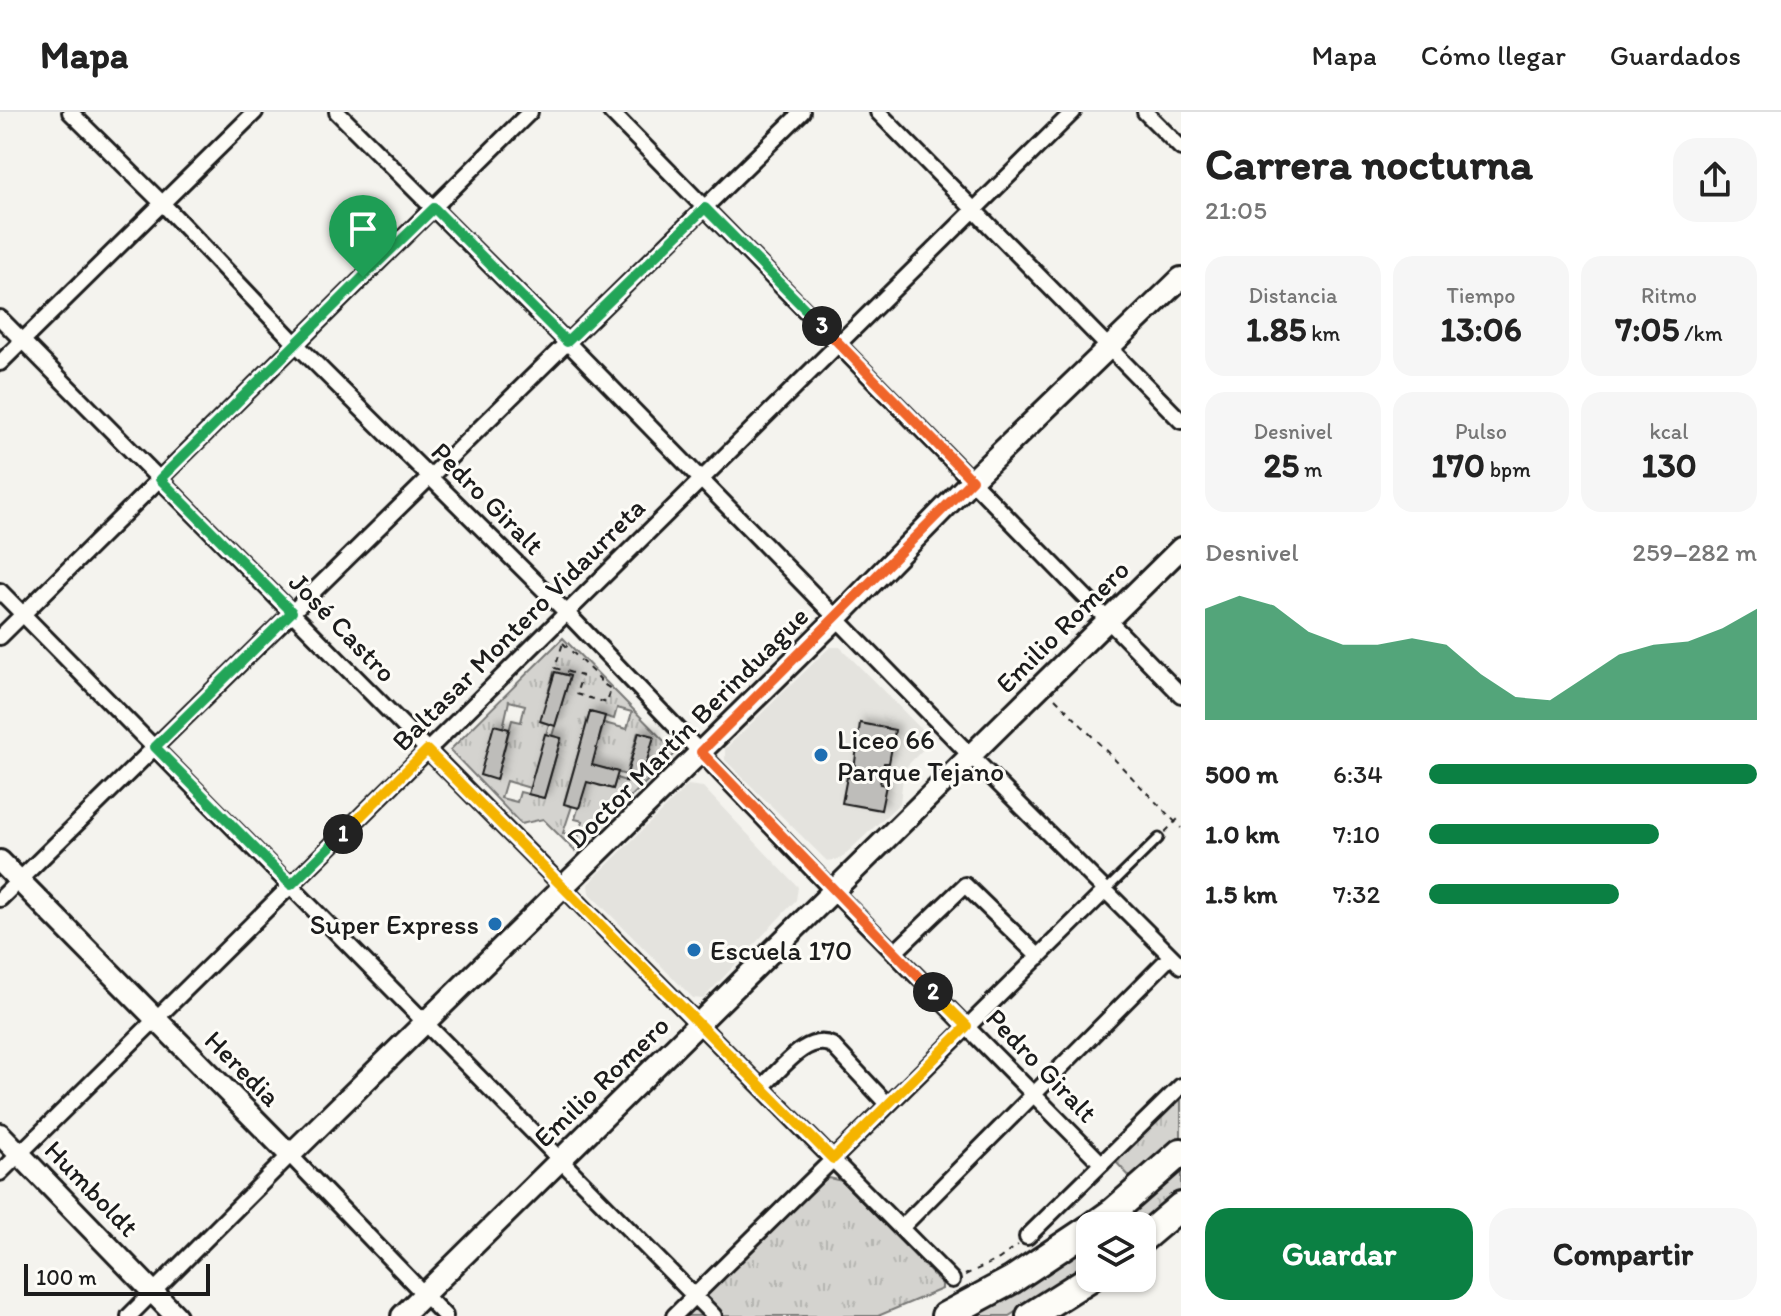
<!DOCTYPE html>
<html lang="es">
<meta charset="utf-8">
<style>
:root{--surface:#fff;--page:#f6f6f6;--text:#222;--muted:#767676;--line:#e0e0e0;--accent:#0b8043}
body{margin:0;font-family:Itim,sans-serif;background:var(--page);color:var(--text);height:100vh;display:flex;flex-direction:column;font-size:30px;white-space:nowrap}
*{box-sizing:border-box;margin:0}
p{font-size:26px;color:var(--muted)}
.icon{flex:none;width:44px;height:44px;fill:none;stroke:currentColor;stroke-width:2;stroke-linecap:round;stroke-linejoin:round}
.map{position:relative;flex:1;overflow:hidden}
.panel{display:flex;flex-direction:column;background:var(--surface);width:600px}
.panel>*{flex:none}
.fabs{position:absolute;left:1076px;top:1100px;display:grid;gap:16px}
.fabs a{display:grid;place-items:center;width:80px;height:80px;border-radius:16px;background:var(--surface);box-shadow:0 2px 6px #0004;font-size:40px}
.scale{position:absolute;left:24px;bottom:20px;width:186px;box-sizing:border-box;padding-left:8px;border:4px solid #1c1c1c;border-top:0;font-size:22px;line-height:28px;white-space:nowrap;color:#1c1c1c;-webkit-text-stroke:6px #fdfcf7;paint-order:stroke}
.pin{position:absolute;display:grid;place-items:center;width:68px;height:68px;color:#fff;margin:-82px -34px;border-radius:50% 50% 50% 0;rotate:-45deg;box-shadow:0 0 8px #0007}
.pin .icon{rotate:45deg}
.km{position:absolute;width:40px;height:40px;margin:-20px;border-radius:50%;background:#222;color:#fff;font-size:22px;line-height:40px;text-align:center}
.round{display:grid;place-items:center;flex:none;width:84px;height:84px;border-radius:24px;background:var(--page)}
.head{display:flex;align-items:center;justify-content:space-between;height:136px;padding:0 24px}
h1{font-size:44px;font-weight:700;line-height:60px}
.figures{display:grid;grid-template-columns:repeat(3,1fr);gap:12px;height:136px;padding:8px 24px}
.figures div{display:grid;align-content:center;border-radius:20px;background:var(--page);text-align:center}
.figures b{font-size:34px;font-weight:700}
.figures small{font-size:22px;font-weight:400}
.figures p{font-size:22px}
.chart{height:224px;padding:16px 24px}
.chart p{display:flex;justify-content:space-between}
.chart svg{width:100%;height:144px;margin-top:8px;fill:var(--accent);opacity:.7}
.primary-button{display:flex;gap:16px;margin-top:auto;padding:16px 24px}
.primary-button a{flex:1;height:92px;border-radius:24px;background:var(--accent);color:#fff;font-size:32px;font-weight:700;line-height:92px;text-align:center}
.primary-button a+a{background:var(--page);color:var(--text)}
ul{padding:0 24px;list-style:none;font-size:26px}
li{display:grid;grid-template-columns:128px 96px 1fr;align-items:center;height:60px}
li i{height:20px;border-radius:10px;background:var(--accent)}
header{display:flex;align-items:center;gap:48px;box-sizing:border-box;height:112px;padding:0 40px;background:var(--surface);border-bottom:2px solid var(--line)}
header strong{font-size:38px}
nav{display:flex;gap:44px;margin-inline-start:auto;font-size:28px}
main{display:flex;flex:1;min-height:0}
.map>svg:first-child{display:block}
.built{fill:#e4e3de}
.grass{fill:url(#grass-tufts);stroke:#787876;stroke-width:2;fill-rule:evenodd}
.building{fill:#bebdba;stroke:#1c1c1c;stroke-width:2;filter:url(#shadow)}
.lines{fill:none;stroke-linecap:round;stroke-linejoin:round}
.lane-casing{stroke:#1c1c1c;stroke-width:13}
.street-casing{stroke:#1c1c1c;stroke-width:20}
.secondary-casing{stroke:#1c1c1c;stroke-width:26}
.highway-casing{stroke:#1c1c1c;stroke-width:32}
.path{stroke:#1c1c1c;stroke-width:2;stroke-dasharray:6 6;stroke-linecap:butt}
.lane{stroke:#fdfcf7;stroke-width:7}
.street{stroke:#fdfcf7;stroke-width:14}
.secondary{stroke:#fdfcf7;stroke-width:20}
.highway{stroke:#fdfcf7;stroke-width:26}
.split-1-casing{stroke:#fff;stroke-width:16}
.split-2-casing{stroke:#fff;stroke-width:16}
.split-3-casing{stroke:#fff;stroke-width:16}
.split-4-casing{stroke:#fff;stroke-width:16}
.split-1{stroke:#22a559;stroke-width:10}
.split-2{stroke:#f5b400;stroke-width:10}
.split-3{stroke:#f0652b;stroke-width:10}
.split-4{stroke:#22a559;stroke-width:10}
.poi-dot{fill:#1f6fb2;stroke:#fdfcf7;stroke-width:3}
.labels{text-anchor:middle;dominant-baseline:central;stroke-width:6;stroke-linejoin:round;paint-order:stroke}
.street-label{font-size:28px;fill:#1c1c1c;stroke:#fdfcf7}
.poi-label{font-size:28px;fill:#1c1c1c;stroke:#fdfcf7;text-anchor:start}
</style>
<header>
<strong>Mapa</strong>
<nav><a>Mapa</a><a>Cómo llegar</a><a>Guardados</a></nav>
</header>
<main>
<div class="map">
<svg width="1181" height="1204" viewBox="0 0 1181 1204">
<defs>
<pattern id="grass-tufts" width="24" height="20" patternUnits="userSpaceOnUse" patternTransform="scale(2)"><rect width="24" height="20" fill="#d4d3cf"/><path d="M3 7l-1-3M5 7V3M7 7l1-3M15 17l-1-3M17 17v-4M19 17l1-3" fill="none" stroke="#b5b5b1"/></pattern>
<filter id="shadow"><feDropShadow dx="5" dy="-5" stdDeviation="4" flood-color="#0004"/></filter>
</defs>
<rect width="100%" height="100%" fill="#f4f3ee"/>
<filter id="ink" filterUnits="userSpaceOnUse"><feTurbulence type="fractalNoise" baseFrequency=".0125" numOctaves="2"/><feDisplacementMap in="SourceGraphic" scale="16" xChannelSelector="R" yChannelSelector="G"/><feConvolveMatrix kernelMatrix="1 2 1 2 8 2 1 2 1" color-interpolation-filters="sRGB"/></filter>
<g filter="url(#ink)">
<path class="built" d="M830 535H840L932 628 904 657 900 691 840 747 827 749 725 648V637Z
M688 673 703 675 798 775 796 788 703 887 693 886 589 781 588 772Z"/>
<path class="grass" d="M563 526 676 641 575 739 543 707 521 712 450 638ZM554 560 570 564 552 624 561 627 544 686 520 680 517 690 501 686 506 669 530 676 549 612 540 609ZM509 589 525 593 521 610 512 608 496 667 481 663 494 614 503 616ZM617 596 632 600 627 617 604 611 575 707 583 709 578 726 563 721 572 694 564 691 590 600 614 607ZM638 620 654 624 640 673 616 666 613 677 598 673 603 656 626 663Z
M1181 982V1025L1133 1068 1114 1048Z
M1181 1052V1080L1141 1114H1107Z
M829 1066 842 1069 942 1172V1177L878 1204H680L819 1070Z
M1090 1127V1153L1009 1204H965Z"/>
<path class="building" d="M555 560 570 564 555 614 540 609Z
M590 600 605 604 592 653 618 660 613 677 587 670 579 696 564 692Z
M860 611 895 618 889 651H884L880 672 886 673 881 698 842 691 847 665 853 666Z
M494 613 509 617 496 668 480 663Z
M639 620 654 624 640 673 625 669Z
M545 622 561 626 544 686 528 682Z"/>
<g class="lines">
<defs>
<path id="lane" d="M1106 778 1159 726"/>
<path id="street" d="M70 0 162 91 296 232 567 501 833 779 1102 1052
M337 0 567 230 971 644 1181 854
M611 0 1181 583
M878 0 1181 309
M1145 0 1181 36
M0 206 952 1168
M0 251 255 0
M0 479 714 1204
M0 525 530 0
M0 787 802 0
M894 841 965 773 1039 845
M763 974C781 958 806 921 832 933L888 993
M0 1061 1073 0
M901 1116 1171 844
M1027 1125 1181 974
M129 1204 290 1043 445 1204
M674 1204 1105 779"/>
<path id="secondary" d="M0 749 290 1043 837 506 972 368 1181 166
M0 1022 176 1204
M402 1204 1181 436"/>
<path id="highway" d="M1093 1114 1114 1099 1181 1040
M1142 1127 1181 1094
M945 1204 1012 1168 1090 1116
M1030 1204 1090 1166"/>
</defs>
<use href="#lane" class="lane-casing"/>
<use href="#street" class="street-casing"/>
<use href="#secondary" class="secondary-casing"/>
<use href="#highway" class="highway-casing"/>
<path class="path" d="M563 531 600 567V570L611 577 607 591 576 582 582 564 555 556Z
M1055 586 1181 716
M1165 720 1181 704
M965 1163 999 1147 1018 1133"/>
<use href="#lane" class="lane"/>
<use href="#street" class="street"/>
<use href="#secondary" class="secondary"/>
<use href="#highway" class="highway"/>
</g>
</g>
<g class="lines" filter="url(#ink)">
<defs>
<path id="split-1" d="M343 722 291 773 155 635 292 500 160 367 363 165"/>
<path id="split-2" d="M343 722 427 638 833 1047 967 914 933 880"/>
<path id="split-3" d="M822 214 972 368 701 640 933 880"/>
<path id="split-4" d="M363 165 434 96 567 230 705 96 822 214"/>
</defs>
<use href="#split-1" class="split-1-casing"/>
<use href="#split-2" class="split-2-casing"/>
<use href="#split-3" class="split-3-casing"/>
<use href="#split-4" class="split-4-casing"/>
<use href="#split-1" class="split-1"/>
<use href="#split-2" class="split-2"/>
<use href="#split-3" class="split-3"/>
<use href="#split-4" class="split-4"/>
</g>
<g class="poi-dot">
<circle cx="821" cy="643" r="8"/>
<circle cx="495" cy="812" r="8"/>
<circle cx="694" cy="838" r="8"/>
</g>
<g class="labels">
<g class="street-label">
<text transform="translate(488 386) rotate(45)">Pedro Giralt</text>
<text transform="translate(518 512) rotate(-45)">Baltasar Montero Vidaurreta</text>
<text transform="translate(1062 514) rotate(-45)">Emilio Romero</text>
<text transform="translate(343 515) rotate(46)">José Castro</text>
<text transform="translate(687 615) rotate(-45)">Doctor Martín Berinduague</text>
<text transform="translate(1042 953) rotate(46)">Pedro Giralt</text>
<text transform="translate(243 956) rotate(45)">Heredia</text>
<text transform="translate(601 969) rotate(-44)">Emilio Romero</text>
<text transform="translate(92 1076) rotate(46)">Humboldt</text>
</g>
<g class="poi-label">
<text x="837" y="627">Liceo 66<tspan x="837" dy="32">Parque Tejano</tspan></text>
<text x="479" y="812" text-anchor="end">Super Express</text>
<text x="710" y="838">Escuela 170</text>
</g>
</g>
</svg>
<div class="fabs">
<a><svg class="icon" aria-label="layers" viewBox="0 0 24 24"><path d="M12 4l9 5-9 5-9-5zM3 14l9 5 9-5"/></svg></a>
</div>
<div class="scale">100 m</div>
<div class="pin" style="left:363px;top:165px;background:#1e9e55"><svg class="icon" aria-label="arrive" viewBox="0 0 24 24"><path d="M6 21V4h12l-3 4 3 4H6"/></svg></div>
<b class="km" style="left:343px;top:722px">1</b>
<b class="km" style="left:933px;top:880px">2</b>
<b class="km" style="left:822px;top:214px">3</b>
</div>
<section class="panel">
<div class="head"><div><h1>Carrera nocturna</h1><p>21:05</p></div><a class="round"><svg class="icon" aria-label="share" viewBox="0 0 24 24"><path d="M12 15V3M7 8l5-5 5 5M5 13v7h14v-7"/></svg></a></div>
<div class="figures">
<div><p>Distancia</p><b>1.85<small> km</small></b></div>
<div><p>Tiempo</p><b>13:06</b></div>
<div><p>Ritmo</p><b>7:05<small> /km</small></b></div>
</div>
<div class="figures">
<div><p>Desnivel</p><b>25<small> m</small></b></div>
<div><p>Pulso</p><b>170<small> bpm</small></b></div>
<div><p>kcal</p><b>130</b></div>
</div>
<div class="chart"><p><span>Desnivel</span>259–282 m</p>
<svg viewBox="0 0 160 44" preserveAspectRatio="none"><path d="M0 44V10L10 6L20 9L30 17L40 21L50 21L60 19L70 21L80 30L90 37L100 38L110 31L120 24L130 21L140 20L150 16L160 10V44z"/></svg>
</div>
<ul>
<li><b>500 m</b>6:34<i style="width:100%"></i></li>
<li><b>1.0 km</b>7:10<i style="width:70%"></i></li>
<li><b>1.5 km</b>7:32<i style="width:58%"></i></li>
</ul>
<div class="primary-button"><a>Guardar</a><a>Compartir</a></div>
</section>
</main>
